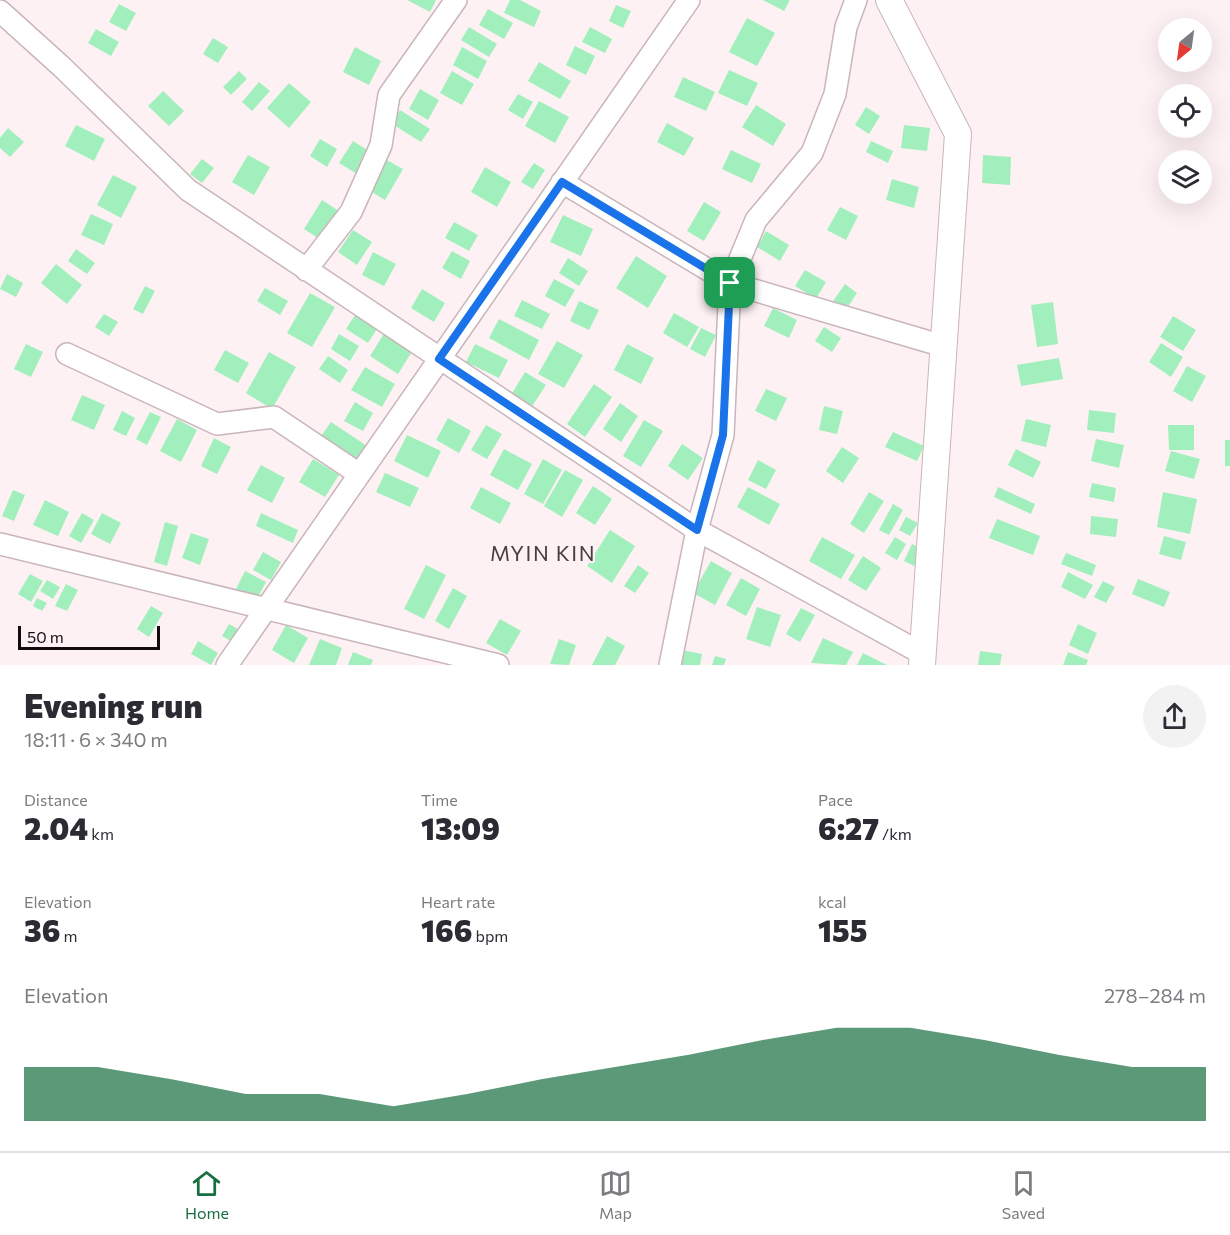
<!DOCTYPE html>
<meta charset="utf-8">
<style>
:root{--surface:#fff;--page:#f2f2f3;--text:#2b2b33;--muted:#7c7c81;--line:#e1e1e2;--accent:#176e41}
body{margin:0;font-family:Commissioner,sans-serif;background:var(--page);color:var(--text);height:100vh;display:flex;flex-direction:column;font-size:22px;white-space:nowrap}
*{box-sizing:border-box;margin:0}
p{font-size:20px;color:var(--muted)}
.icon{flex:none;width:33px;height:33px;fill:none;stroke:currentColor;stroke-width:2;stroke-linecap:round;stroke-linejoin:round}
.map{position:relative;height:665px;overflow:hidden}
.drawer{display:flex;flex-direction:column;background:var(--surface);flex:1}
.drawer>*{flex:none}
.needle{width:39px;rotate:209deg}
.buttons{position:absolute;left:1158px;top:18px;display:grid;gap:12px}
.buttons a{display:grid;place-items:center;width:54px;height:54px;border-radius:50%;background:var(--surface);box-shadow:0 6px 24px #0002;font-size:30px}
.scale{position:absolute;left:18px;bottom:15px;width:142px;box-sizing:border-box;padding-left:6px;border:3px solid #120c0e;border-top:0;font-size:16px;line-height:21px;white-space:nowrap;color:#120c0e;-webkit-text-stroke:4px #fef1f4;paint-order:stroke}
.pin{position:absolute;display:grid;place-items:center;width:51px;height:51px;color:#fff;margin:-26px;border-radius:12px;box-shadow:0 3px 9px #0006}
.round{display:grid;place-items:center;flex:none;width:63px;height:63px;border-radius:32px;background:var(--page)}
.headline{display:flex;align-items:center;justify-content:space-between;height:102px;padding:0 24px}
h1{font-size:33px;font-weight:800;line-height:45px}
.figures{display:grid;grid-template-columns:repeat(3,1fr);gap:9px;height:102px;padding:6px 24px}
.figures div{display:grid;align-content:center}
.figures b{font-size:30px;font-weight:800}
.figures small{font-size:16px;font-weight:400}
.figures p{font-size:16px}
.chart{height:168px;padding:12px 24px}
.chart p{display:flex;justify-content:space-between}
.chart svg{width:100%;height:108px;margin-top:6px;fill:var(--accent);opacity:.7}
.dock{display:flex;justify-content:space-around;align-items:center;height:84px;border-top:2px solid var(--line);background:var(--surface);font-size:16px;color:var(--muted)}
.dock a{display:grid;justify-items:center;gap:3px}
.dock .selected{color:var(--accent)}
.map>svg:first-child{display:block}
.building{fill:#a1efbc}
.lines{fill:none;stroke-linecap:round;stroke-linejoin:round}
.minor-casing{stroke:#c9b5ba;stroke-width:24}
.tertiary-casing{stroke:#c9b5ba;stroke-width:28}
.minor{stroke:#fff;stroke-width:21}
.tertiary{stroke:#fff;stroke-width:26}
.route-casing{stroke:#fff;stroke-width:12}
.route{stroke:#1a73e8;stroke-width:8}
.labels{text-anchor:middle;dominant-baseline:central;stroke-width:4.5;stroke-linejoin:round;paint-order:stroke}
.quarter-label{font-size:21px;letter-spacing:1.5px;fill:#4d3d41;stroke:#fef1f4}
</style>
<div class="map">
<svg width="1230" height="665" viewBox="0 0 1230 665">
<rect width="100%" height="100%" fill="#fef1f4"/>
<path class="building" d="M407 0H436L430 12Z
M510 0H520L541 11 534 27 504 13Z
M763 0H790L784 11Z
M119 4 136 13 126 31 109 22Z
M616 5 631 11 623 28 609 21Z
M488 9 513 23 504 39 479 25Z
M747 18 775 33 757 66 729 52Z
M469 27 497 44 489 57 461 40Z
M590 27 612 39 605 53 582 42Z
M96 29 119 42 111 56 88 43Z
M213 38 228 47 218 63 203 54Z
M575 46 595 56 586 75 566 65Z
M355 47 381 61 369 85 343 72Z
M462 47 487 61 478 79 453 65Z
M539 62 571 81 560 99 528 81Z
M729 70 758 83 747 106 718 93Z
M239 71 247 79 231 95 223 87Z
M452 71 474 84 462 105 440 93Z
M683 77 715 92 706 111 674 97Z
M259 82 270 91 252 111 242 102Z
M289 83 311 102 289 128 267 108Z
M420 89 439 100 428 120 409 109Z
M163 91 184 111 169 126 148 106Z
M518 94 533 102 523 119 508 110Z
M539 101 569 117 555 143 525 126Z
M756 105 786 124 773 146 742 127Z
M866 107 880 116 869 134 855 125Z
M400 110 430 129 421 142 392 124Z
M667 123 694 138 684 156 657 142Z
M76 125 105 139 94 161 65 146Z
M904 125 930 128 927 151 901 148Z
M8 128 24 142 10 157 0 148V138Z
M320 139 337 149 327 167 310 156Z
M353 141 372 153 359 175 339 163Z
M871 141 893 151 888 163 866 152Z
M731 150 761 164 752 183 722 169Z
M248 155 270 167 254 195 232 182Z
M983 155 1011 157 1010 185 982 183Z
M202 159 214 168 202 183 190 174Z
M385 159 403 169 385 200 367 189Z
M534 163 545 170 533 189 521 182Z
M485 167 511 182 497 207 471 192Z
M113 175 137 187 121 218 97 205Z
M892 179 919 187 914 208 886 200Z
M322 200 339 211 321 240 304 229Z
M704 202 721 212 704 241 687 231Z
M840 207 858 216 846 240 827 230Z
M91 214 113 224 104 245 81 235Z
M563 215 593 229 581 256 550 242Z
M454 222 478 235 469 251 445 238Z
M353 230 372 242 357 265 338 252Z
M766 231 789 245 780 261 757 247Z
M76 249 95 263 87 274 68 261Z
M452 251 470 261 461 279 442 268Z
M373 252 396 264 384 286 362 275Z
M636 256 667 276 648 308 616 288Z
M568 258 588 271 579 286 559 273Z
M56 264 82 285 67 304 41 283Z
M805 270 826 282 816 299 795 286Z
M7 274 23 283 16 297 0 289Z
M554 279 575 290 565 307 545 296Z
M845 284 857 293 844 313 831 304Z
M145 286 155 291 143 314 133 309Z
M265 288 288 301 280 315 257 301Z
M422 289 445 303 434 322 411 308Z
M310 293 335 307 312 347 287 333Z
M522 300 550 314 542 329 514 316Z
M579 301 599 310 589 330 570 321Z
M1053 302 1058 344 1037 347 1031 305Z
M773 308 797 320 789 338 764 326Z
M357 312 379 326 368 343 346 329Z
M674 313 699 327 687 347 663 333Z
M104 314 118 322 109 336 95 327Z
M1173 316 1196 330 1183 351 1160 337Z
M499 319 539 340 529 360 489 338Z
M824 327 841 338 832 352 815 341Z
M701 328 716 335 705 357 690 349Z
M385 332 413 350 398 374 370 356Z
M339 334 359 346 350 361 331 349Z
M557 341 583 355 564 388 538 374Z
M1161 343 1183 357 1171 377 1149 362Z
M26 344 43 352 31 377 14 369Z
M475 344 508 360 499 378 466 362Z
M627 344 654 358 641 384 614 370Z
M225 350 249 363 238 383 214 370Z
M269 352 296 367 272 409 246 393Z
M328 356 348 370 340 383 319 369Z
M1059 358 1063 379 1021 386 1017 365Z
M1187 366 1206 376 1192 402 1173 391Z
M365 367 395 384 382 407 351 390Z
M525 372 546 385 531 408 511 395Z
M594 384 612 397 585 437 567 424Z
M766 389 787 398 776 421 755 411Z
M82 395 105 405 94 430 71 420Z
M355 402 373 413 363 431 344 421Z
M620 403 638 416 621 442 603 429Z
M824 406 843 411 837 434 819 430Z
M1089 410 1116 413 1114 433 1087 430Z
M122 411 135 418 126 436 113 430Z
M150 412 161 417 147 445 136 439Z
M448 418 471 431 459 453 436 440Z
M177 419 197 430 181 462 160 451Z
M1026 419 1051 425 1046 447 1021 441Z
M644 420 663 431 641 467 623 456Z
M331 422 367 446 355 463 319 439Z
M486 425 502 434 487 459 471 450Z
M1168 425H1194V450H1169Z
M893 432 924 446 917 461 885 447Z
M407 435 441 451 428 478 394 461Z
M214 438 231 447 217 474 201 466Z
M1096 439 1124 445 1119 468 1091 461Z
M1225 440H1230V466H1225Z
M682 444 703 458 688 480 668 466Z
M842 447 859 458 843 483 826 471Z
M504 449 532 464 518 490 490 475Z
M1016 449 1041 462 1033 478 1008 465Z
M1171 451 1200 459 1194 479 1165 471Z
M313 459 339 475 325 497 299 482Z
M543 459 562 470 543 504 524 494Z
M758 460 776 470 766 489 748 480Z
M261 465 285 478 272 503 247 490Z
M565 470 583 480 562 517 544 506Z
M385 473 419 488 410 507 376 492Z
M1092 483 1116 488 1114 502 1089 497Z
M593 486 612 499 595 525 576 513Z
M481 487 511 503 500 524 470 508Z
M748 487 780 504 769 525 737 507Z
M998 487 1035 504 1031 514 994 497Z
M13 490 25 495 14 521 2 516Z
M869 492 884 501 864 533 850 524Z
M1163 492 1197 499 1190 534 1157 527Z
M45 500 69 512 58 536 33 525Z
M893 504 903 510 889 535 879 530Z
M82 513 94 520 81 543 69 536Z
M102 513 121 523 110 544 91 534Z
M261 513 298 530 293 543 256 526Z
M1091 516 1118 519 1116 537 1090 534Z
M906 517 918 523 910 536 899 530Z
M997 519 1040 536 1033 555 989 538Z
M165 522 178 526 167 566 154 562Z
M610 530 635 546 612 583 587 566Z
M191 533 209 539 200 565 182 558Z
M1164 536 1186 542 1181 560 1159 554Z
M822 537 855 555 841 579 809 561Z
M895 537 906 544 897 560 885 553Z
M912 544 923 549 914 566 904 561Z
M263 552 281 562 271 580 253 570Z
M1066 553 1096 565 1092 576 1061 564Z
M863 556 881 568 866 591 848 580Z
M711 561 732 573 715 605 693 593Z
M426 565 446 575 424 619 404 609Z
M638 565 649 573 635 593 624 586Z
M245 571 266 582 256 601 235 591Z
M1068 572 1093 585 1085 599 1061 587Z
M30 574 43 581 31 602 18 594Z
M741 578 760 589 746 616 726 605Z
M1138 579 1170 592 1164 607 1132 594Z
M47 580 60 587 53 599 40 591Z
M1103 581 1115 587 1106 603 1094 597Z
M66 584 78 590 67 611 55 606Z
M453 588 467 596 449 629 435 621Z
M37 598 47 603 42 611 33 606Z
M151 606 163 613 149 637 137 629Z
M757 607 781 615 770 647 746 639Z
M801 608 815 615 800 642 786 634Z
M500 619 521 631 507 655 486 643Z
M229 624 245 633 238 645 222 636Z
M1078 624 1097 633 1088 654 1069 645Z
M286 625 308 638 294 663 272 650Z
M607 636 625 646 615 665H592Z
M823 638 853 652 846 665 811 663Z
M320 639 342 648 336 665H309Z
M559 639 576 645 569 665 550 664Z
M198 641 218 653 211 665 191 654Z
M682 650 702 654 700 665H679Z
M980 651 1002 654 1000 665H978Z
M353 652 373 660 371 665H348Z
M1068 652 1088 660 1086 665H1063Z
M863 653 887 665H857Z
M715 656 726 659 724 665H712Z"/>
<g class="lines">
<defs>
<path id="minor" d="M0 11 62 67 188 190 697 530 923 654
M562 182 730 283 943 346
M306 270 351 212 381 145 389 95 456 0
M67 354 217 424 274 417 359 474
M0 544 498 665
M227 665 689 0
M670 665 697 530 723 435 730 283 756 220 812 153 835 94 846 27 856 0"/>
<path id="tertiary" d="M889 0 958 134 922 665"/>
</defs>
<use href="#minor" class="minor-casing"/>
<use href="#tertiary" class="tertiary-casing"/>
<use href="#minor" class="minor"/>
<use href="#tertiary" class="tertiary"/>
</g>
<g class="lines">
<defs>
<path id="route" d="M562 182 730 283 723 435 697 530 439 359Z"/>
</defs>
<use href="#route" class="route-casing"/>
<use href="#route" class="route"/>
</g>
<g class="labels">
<g class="quarter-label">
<text x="543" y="552">MYIN KIN</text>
</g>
</g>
</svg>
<div class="buttons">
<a><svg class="needle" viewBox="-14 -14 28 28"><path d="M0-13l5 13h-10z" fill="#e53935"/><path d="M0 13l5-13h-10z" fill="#7c7c81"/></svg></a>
<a><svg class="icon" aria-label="locate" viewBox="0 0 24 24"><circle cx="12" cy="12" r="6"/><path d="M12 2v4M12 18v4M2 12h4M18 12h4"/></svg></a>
<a><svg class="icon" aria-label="layers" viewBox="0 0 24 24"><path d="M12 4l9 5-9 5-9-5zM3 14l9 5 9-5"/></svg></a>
</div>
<div class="scale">50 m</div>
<div class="pin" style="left:730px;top:283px;background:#1e9e55"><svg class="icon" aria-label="arrive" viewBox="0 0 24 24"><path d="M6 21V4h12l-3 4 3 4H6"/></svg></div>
</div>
<section class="drawer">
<div class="headline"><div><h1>Evening run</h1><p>18:11 · 6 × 340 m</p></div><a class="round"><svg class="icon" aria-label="share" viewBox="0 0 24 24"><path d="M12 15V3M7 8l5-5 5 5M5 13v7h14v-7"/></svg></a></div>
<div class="figures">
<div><p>Distance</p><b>2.04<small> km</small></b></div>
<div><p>Time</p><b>13:09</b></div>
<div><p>Pace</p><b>6:27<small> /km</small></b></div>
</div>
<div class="figures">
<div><p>Elevation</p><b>36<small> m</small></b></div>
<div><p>Heart rate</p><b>166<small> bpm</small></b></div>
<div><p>kcal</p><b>155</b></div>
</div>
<div class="chart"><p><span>Elevation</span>278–284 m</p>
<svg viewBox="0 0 160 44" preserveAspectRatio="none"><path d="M0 44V22L10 22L20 27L30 33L40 33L50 38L60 33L70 27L80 22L90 17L100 11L110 6L120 6L130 11L140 17L150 22L160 22V44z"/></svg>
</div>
</section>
<nav class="dock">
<a class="selected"><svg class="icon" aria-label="home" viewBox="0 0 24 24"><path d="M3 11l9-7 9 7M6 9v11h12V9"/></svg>Home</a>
<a><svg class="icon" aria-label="map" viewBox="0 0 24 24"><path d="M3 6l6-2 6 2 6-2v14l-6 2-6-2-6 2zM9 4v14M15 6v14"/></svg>Map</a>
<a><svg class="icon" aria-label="saved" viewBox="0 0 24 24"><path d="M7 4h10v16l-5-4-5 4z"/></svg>Saved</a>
</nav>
